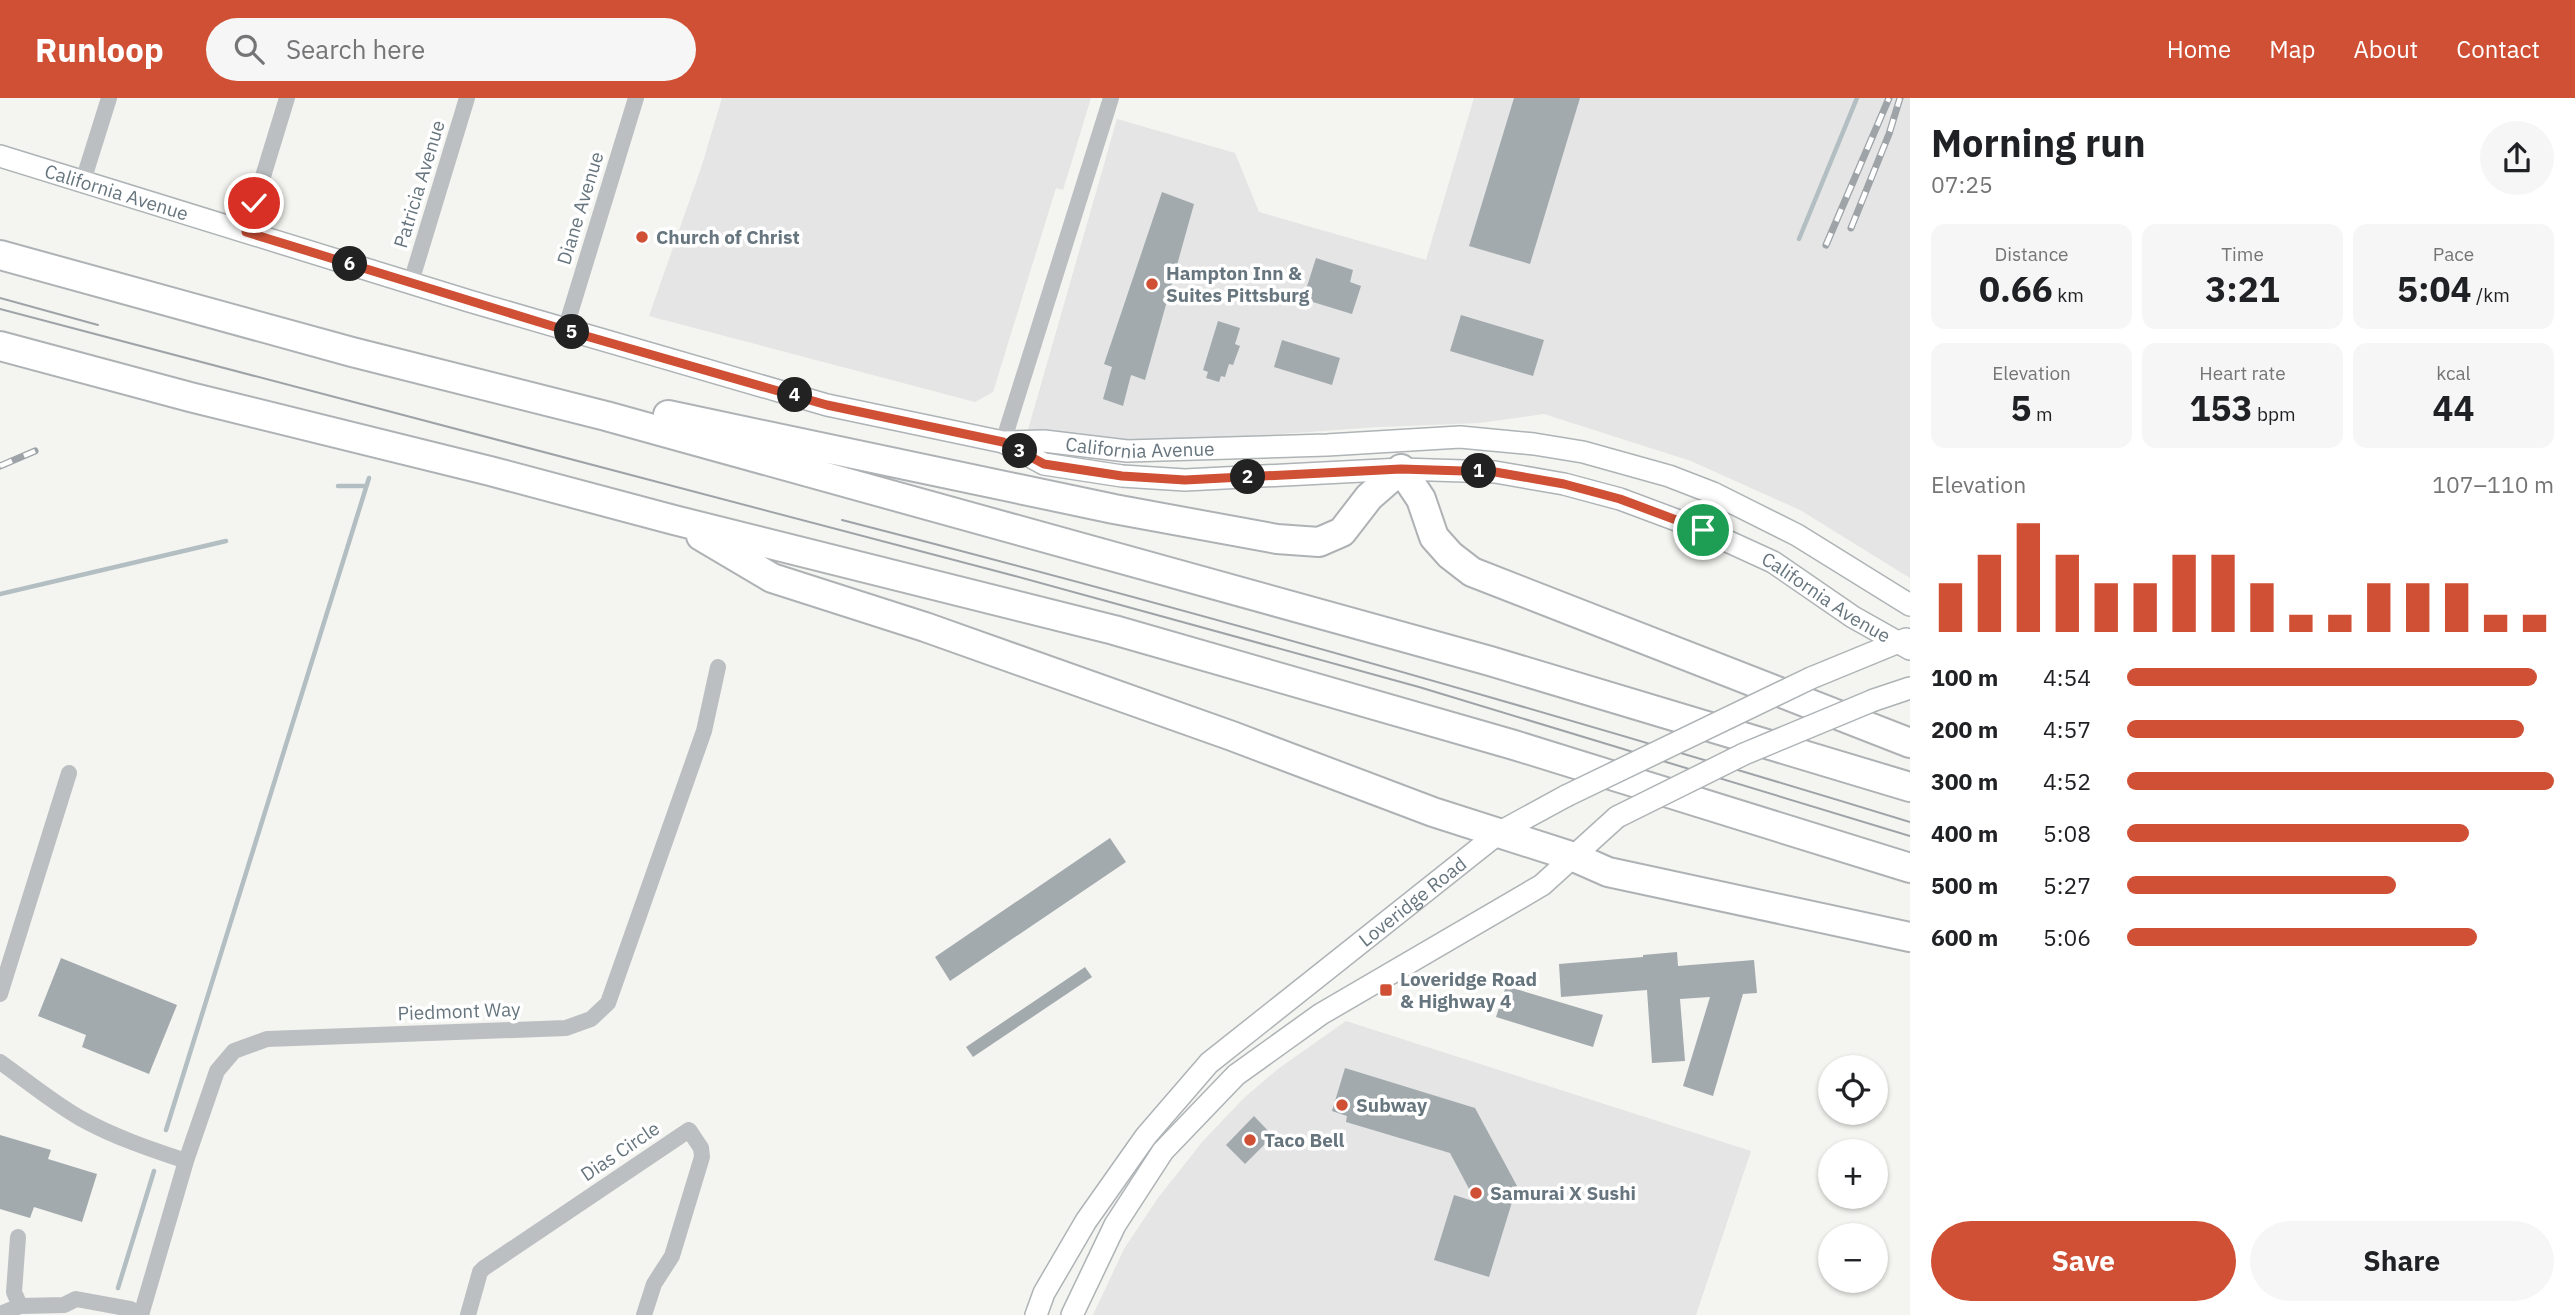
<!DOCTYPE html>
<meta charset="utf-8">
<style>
:root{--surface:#fff;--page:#f6f6f6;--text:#202124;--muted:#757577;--accent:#cf5035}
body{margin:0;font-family:"IBM Plex Sans",sans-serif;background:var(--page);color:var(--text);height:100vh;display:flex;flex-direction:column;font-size:26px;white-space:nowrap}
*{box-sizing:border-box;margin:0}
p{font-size:23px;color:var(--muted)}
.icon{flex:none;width:38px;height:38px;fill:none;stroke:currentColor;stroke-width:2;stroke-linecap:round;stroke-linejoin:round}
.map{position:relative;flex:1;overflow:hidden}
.panel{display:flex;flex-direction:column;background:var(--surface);width:665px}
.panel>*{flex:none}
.buttons{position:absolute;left:1818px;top:957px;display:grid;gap:14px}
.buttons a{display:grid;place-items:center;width:70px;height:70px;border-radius:50%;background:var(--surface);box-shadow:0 2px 5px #0004;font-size:35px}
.pin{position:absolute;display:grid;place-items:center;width:60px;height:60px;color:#fff;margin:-30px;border:4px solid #fff;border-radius:50%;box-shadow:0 2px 7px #0007}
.km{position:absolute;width:35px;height:35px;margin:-18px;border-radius:50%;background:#222;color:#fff;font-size:19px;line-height:35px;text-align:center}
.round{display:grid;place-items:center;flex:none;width:74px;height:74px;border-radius:37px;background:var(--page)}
.head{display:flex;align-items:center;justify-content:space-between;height:119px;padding:0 21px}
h1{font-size:38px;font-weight:800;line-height:52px}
.stats{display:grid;grid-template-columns:repeat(3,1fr);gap:10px;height:119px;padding:7px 21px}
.stats div{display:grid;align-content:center;border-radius:14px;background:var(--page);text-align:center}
.stats b{font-size:35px;font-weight:800}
.stats small{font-size:19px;font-weight:400}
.stats p{font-size:19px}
.chart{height:196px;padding:14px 21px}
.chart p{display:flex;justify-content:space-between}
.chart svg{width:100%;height:126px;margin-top:7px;stroke:var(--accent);stroke-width:6}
.button{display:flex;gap:14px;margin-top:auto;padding:14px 21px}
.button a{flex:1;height:80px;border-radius:42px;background:var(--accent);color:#fff;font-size:28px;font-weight:800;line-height:80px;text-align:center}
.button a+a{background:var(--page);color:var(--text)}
ul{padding:0 21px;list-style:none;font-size:23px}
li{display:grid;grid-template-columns:112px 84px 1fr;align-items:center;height:52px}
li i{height:18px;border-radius:9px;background:var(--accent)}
header{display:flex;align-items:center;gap:42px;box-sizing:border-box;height:98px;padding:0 35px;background:var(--accent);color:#fff}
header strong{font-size:33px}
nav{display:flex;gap:38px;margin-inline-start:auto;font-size:24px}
.search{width:490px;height:63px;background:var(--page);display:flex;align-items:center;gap:18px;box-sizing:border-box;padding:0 24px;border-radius:38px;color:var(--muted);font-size:26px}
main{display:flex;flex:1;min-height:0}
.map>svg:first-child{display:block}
.built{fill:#e4e5e4}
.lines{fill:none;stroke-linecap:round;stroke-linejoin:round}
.stream{stroke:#b3bec2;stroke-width:4.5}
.building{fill:#a2aaae}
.secondary-casing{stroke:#aeb3b6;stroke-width:24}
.highway-casing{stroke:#afb2b5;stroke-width:32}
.street{stroke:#bbbfc2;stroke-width:16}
.secondary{stroke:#fff;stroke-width:21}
.highway{stroke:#fff;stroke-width:28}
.tram{stroke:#9da3a7;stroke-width:2}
.rail-casing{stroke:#9da3a7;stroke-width:7}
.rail{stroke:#fff;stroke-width:4.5;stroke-dasharray:13;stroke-linecap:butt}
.secondary-bridge-casing{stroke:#aeb3b6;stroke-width:24;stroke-linecap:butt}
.secondary-bridge{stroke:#fff;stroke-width:21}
.route-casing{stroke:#fff;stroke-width:14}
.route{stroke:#cf5035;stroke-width:9}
.poi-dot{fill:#cf5035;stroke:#fff;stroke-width:2.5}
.labels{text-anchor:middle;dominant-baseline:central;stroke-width:7;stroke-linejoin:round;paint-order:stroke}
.street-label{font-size:19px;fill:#66757e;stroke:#fff}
.poi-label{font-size:19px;font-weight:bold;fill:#66757e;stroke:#fff;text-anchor:start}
</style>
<header>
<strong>Runloop</strong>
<div class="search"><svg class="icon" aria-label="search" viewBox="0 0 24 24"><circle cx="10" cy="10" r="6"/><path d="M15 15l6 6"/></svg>Search here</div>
<nav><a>Home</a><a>Map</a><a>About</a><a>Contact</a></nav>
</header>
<main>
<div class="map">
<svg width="1910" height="1217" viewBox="0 0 1910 1217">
<rect width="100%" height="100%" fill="#f4f4f0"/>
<path class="built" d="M722 0H1091L1063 92 1056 90 993 294 975 304 649 218 702 67Z
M1474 0H1910V480L1800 412 1691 363 1544 316 1479 325 1379 329 1126 347 1028 332 1117 21 1235 55 1259 114 1426 162Z
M1346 923 1751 1053 1696 1217H1093L1124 1151 1158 1100 1203 1043 1244 1000 1278 971Z"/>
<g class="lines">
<path class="stream" d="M1799 141 1857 0
M338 388H366
M0 496 226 443
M166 1032 369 380
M118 1190 154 1073"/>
</g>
<path class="building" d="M1514 0H1580L1530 166 1469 148Z
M1162 94 1194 106 1145 282 1131 277 1123 308 1103 301 1112 269 1104 266Z
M1316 160 1353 172 1350 184 1361 188 1352 216 1303 201Z
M1461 217 1544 242 1533 278 1450 253Z
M1218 223 1240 230 1235 246 1240 248 1233 267 1229 266 1225 279 1221 278 1219 284 1206 280 1208 274 1203 272Z
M1282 242 1340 260 1332 287 1274 269Z
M1110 740 1126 764 950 883 935 859Z
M1677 854 1678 868 1754 862 1757 895 1743 896 1713 998 1683 988 1710 899 1680 901 1685 963 1652 965 1647 892 1561 899 1559 866 1643 859V857Z
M61 860 177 907 149 976 82 949 86 937 38 918Z
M1085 869 1092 879 973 959 966 949Z
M1506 888 1603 917 1593 949 1496 919Z
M1345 970 1475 1010 1517 1088 1489 1179 1434 1162 1454 1097 1476 1104 1450 1055 1346 1024 1347 1018 1332 1013Z
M1254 1018 1273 1038 1245 1066 1226 1047Z
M0 1037 51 1052 48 1061 97 1076 82 1124 34 1109 30 1120 0 1111Z"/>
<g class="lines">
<defs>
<g id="secondary">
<path id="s1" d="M0 58 469 203 827 307 1003 344 1044 343 1127 353 1327 347 1460 339 1534 346 1583 354 1669 378 1713 395 1797 437 1910 507"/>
<path id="s2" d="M1005 345 1044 366 1122 378 1185 382 1401 371 1495 374 1564 386 1620 401 1703 432 1773 464 1853 519 1910 551"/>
<path d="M1811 580 1906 541"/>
<path d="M1874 602 1910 590"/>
<path id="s3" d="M1036 1217 1044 1195 1086 1123 1146 1038 1209 965 1500 734 1566 698"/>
<path d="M1072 1217 1115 1127 1163 1053 1236 977 1321 916 1542 787 1617 719"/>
</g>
<path id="highway" d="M0 157 352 254 606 318 1490 563 1910 689
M0 248 190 299 490 373 674 422 1114 532 1514 647 1910 770
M668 317 1114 411 1277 441 1319 444 1342 434 1369 399 1401 371 1421 401 1434 439 1450 457 1472 474 1910 645
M701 438 772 480 925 529 1232 638 1433 714 1574 759 1608 774 1910 839"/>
</defs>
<use href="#secondary" class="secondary-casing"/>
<use href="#highway" class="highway-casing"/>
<path class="street" d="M83 83 109 0
M246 134 287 0
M411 184 467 0
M565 232 636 0
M1003 344 1111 0
M0 896 69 675
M0 964C27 983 52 1004 80 1020 114 1039 150 1051 186 1063
M18 1139 14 1194 20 1208
M0 1216 20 1208 64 1207 76 1201 131 1211 136 1217
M141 1217 186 1063 217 973 234 953 267 941 566 930 591 921 608 905 704 633 718 569
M468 1217 480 1174 484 1170 689 1032 701 1050 702 1059 672 1158 654 1186 644 1217"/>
<use href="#secondary" class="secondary"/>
<use href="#highway" class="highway"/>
<path class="tram" d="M0 200 98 227
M0 211 1015 478 1419 589 1910 738
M842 422C1201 514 1556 616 1910 724"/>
<defs>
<path id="rail" d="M1851 130 1889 36 1900 0
M1826 147 1889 0
M0 368 35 353"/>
</defs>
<use href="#rail" class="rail-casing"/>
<use href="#rail" class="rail"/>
<defs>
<path id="secondary-bridge" d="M1566 698 1811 580
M1617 719 1744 656 1874 602"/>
</defs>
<use href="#secondary-bridge" class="secondary-bridge-casing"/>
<use href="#secondary-bridge" class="secondary-bridge"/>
</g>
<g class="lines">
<defs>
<path id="route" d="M254 105 246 134 565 232 827 307 1003 344 1044 366 1122 378 1185 382 1401 371 1495 374 1564 386 1620 401 1703 432"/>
</defs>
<use href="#route" class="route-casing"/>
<use href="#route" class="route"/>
</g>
<g class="poi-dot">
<circle cx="642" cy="139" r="7"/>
<circle cx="1152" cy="186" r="7"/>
<rect x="1379" y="885" width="14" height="14" rx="3.5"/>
<circle cx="1342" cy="1007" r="7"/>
<circle cx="1250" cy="1042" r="7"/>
<circle cx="1476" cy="1095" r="7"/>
</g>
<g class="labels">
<g class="street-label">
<text transform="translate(419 86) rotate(-73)">Patricia Avenue</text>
<text stroke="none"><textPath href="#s1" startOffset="122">California Avenue</textPath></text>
<text transform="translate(580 110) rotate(-73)">Diane Avenue</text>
<text stroke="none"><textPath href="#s1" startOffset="1181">California Avenue</textPath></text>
<text stroke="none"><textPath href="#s2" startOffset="854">California Avenue</textPath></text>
<text stroke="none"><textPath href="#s3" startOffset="567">Loveridge Road</textPath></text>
<text transform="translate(459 913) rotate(-2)">Piedmont Way</text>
<text transform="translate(620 1053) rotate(-34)">Dias Circle</text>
</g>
<g class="poi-label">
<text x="656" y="139">Church of Christ</text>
<text x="1166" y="175">Hampton Inn &amp;<tspan x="1166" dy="22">Suites Pittsburg</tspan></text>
<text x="1400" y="881">Loveridge Road<tspan x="1400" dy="22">&amp; Highway 4</tspan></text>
<text x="1356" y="1007">Subway</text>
<text x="1264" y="1042">Taco Bell</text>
<text x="1490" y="1095">Samurai X Sushi</text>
</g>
</g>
</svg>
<div class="buttons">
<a><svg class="icon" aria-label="locate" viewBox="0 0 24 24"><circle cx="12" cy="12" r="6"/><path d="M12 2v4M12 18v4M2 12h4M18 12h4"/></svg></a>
<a>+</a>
<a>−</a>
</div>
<div class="pin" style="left:1703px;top:432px;background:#1e9e55"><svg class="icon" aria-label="arrive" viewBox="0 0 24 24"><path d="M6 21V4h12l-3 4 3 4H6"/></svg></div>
<div class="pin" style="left:254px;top:105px;background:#d93025"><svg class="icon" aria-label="check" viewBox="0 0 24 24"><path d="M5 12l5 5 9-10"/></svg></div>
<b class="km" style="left:1479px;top:373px">1</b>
<b class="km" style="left:1248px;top:379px">2</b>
<b class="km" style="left:1020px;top:353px">3</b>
<b class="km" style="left:795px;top:297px">4</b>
<b class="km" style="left:572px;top:234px">5</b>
<b class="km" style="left:350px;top:166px">6</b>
</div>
<section class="panel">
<div class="head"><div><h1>Morning run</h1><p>07:25</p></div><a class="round"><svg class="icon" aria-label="share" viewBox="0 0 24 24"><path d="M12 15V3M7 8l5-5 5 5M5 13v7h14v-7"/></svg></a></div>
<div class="stats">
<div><p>Distance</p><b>0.66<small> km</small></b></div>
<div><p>Time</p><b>3:21</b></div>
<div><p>Pace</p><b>5:04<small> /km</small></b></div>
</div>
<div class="stats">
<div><p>Elevation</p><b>5<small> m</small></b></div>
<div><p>Heart rate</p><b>153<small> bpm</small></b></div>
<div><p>kcal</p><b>44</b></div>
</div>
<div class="chart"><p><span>Elevation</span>107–110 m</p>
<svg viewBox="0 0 160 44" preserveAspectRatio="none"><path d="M5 44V27M15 44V17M25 44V6M35 44V17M45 44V27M55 44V27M65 44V17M75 44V17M85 44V27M95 44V38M105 44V38M115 44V27M125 44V27M135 44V27M145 44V38M155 44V38"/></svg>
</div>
<ul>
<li><b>100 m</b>4:54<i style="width:96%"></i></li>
<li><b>200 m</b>4:57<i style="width:93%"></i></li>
<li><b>300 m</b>4:52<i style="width:100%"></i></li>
<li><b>400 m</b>5:08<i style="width:80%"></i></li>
<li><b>500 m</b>5:27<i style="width:63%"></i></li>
<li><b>600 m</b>5:06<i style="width:82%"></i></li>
</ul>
<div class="button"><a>Save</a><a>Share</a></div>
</section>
</main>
